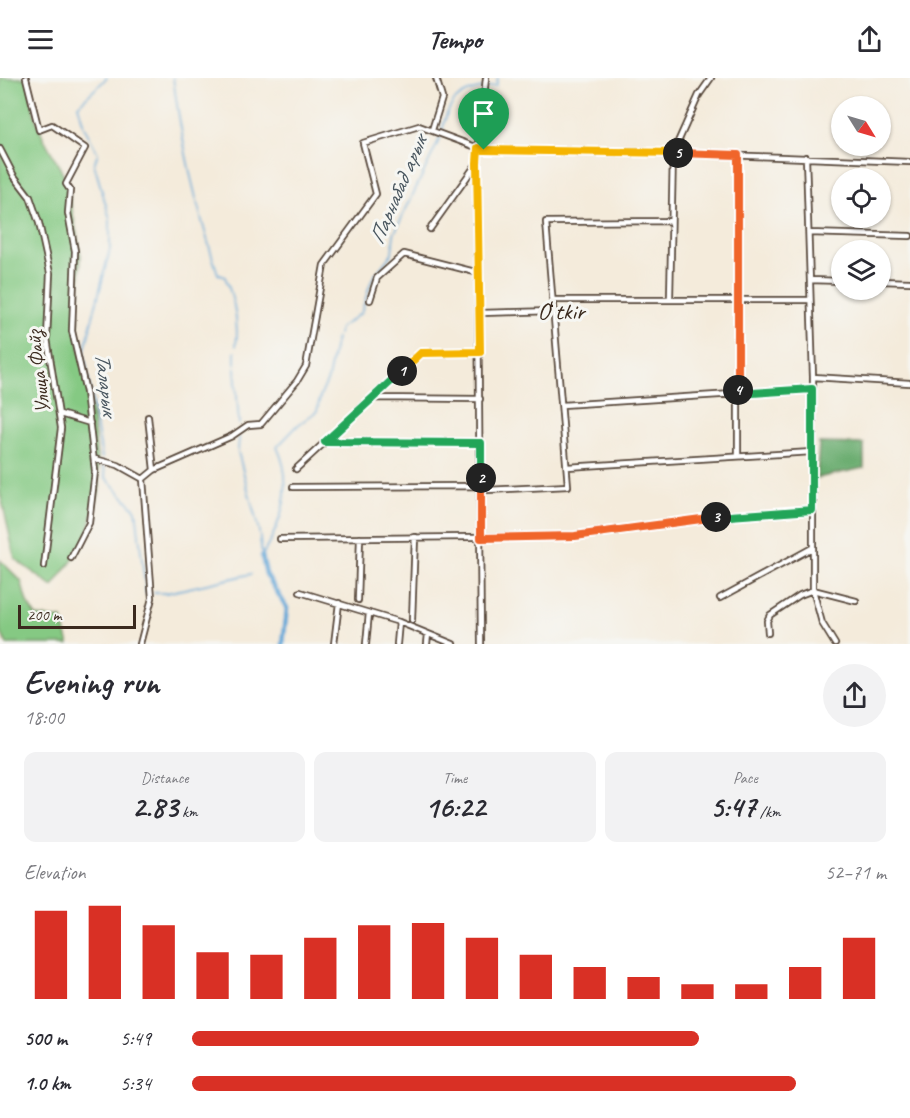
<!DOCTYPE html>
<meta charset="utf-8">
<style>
:root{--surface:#fff;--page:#f2f2f3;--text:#2b2b33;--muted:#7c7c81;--accent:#d93025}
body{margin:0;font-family:Caveat,sans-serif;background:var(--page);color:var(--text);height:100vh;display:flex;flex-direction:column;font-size:22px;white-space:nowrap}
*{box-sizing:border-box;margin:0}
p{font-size:20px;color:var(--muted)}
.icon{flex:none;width:33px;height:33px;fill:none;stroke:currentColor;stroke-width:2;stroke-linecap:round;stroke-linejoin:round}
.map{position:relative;height:566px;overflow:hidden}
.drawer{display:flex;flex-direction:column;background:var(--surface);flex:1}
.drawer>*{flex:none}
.needle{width:39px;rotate:127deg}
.buttons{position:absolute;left:831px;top:18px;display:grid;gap:12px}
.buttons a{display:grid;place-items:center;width:60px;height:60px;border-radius:50%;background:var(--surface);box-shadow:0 2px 4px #0004;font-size:30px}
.scale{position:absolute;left:18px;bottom:15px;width:118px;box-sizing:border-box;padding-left:6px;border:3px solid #3b2a1e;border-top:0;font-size:16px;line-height:21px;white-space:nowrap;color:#3b2a1e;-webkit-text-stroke:4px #f6f6f2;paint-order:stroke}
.pin{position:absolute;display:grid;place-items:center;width:51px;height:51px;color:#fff;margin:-62px -26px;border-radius:50% 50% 50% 0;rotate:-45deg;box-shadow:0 0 6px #0007}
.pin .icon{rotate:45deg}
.km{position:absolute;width:30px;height:30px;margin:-15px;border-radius:50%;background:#222;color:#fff;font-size:16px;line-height:30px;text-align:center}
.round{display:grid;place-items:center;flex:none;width:63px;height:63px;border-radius:32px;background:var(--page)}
.summary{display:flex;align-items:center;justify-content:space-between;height:102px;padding:0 24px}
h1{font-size:33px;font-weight:800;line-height:45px}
.metrics{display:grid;grid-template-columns:repeat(3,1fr);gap:9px;height:102px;padding:6px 24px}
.metrics div{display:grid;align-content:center;border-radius:12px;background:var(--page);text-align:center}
.metrics b{font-size:30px;font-weight:800}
.metrics small{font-size:16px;font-weight:400}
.metrics p{font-size:16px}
.chart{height:168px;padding:12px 24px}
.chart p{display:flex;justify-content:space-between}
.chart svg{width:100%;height:108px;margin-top:6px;stroke:var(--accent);stroke-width:6}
ul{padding:0 24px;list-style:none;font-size:20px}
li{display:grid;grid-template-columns:96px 72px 1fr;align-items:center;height:45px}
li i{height:15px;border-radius:8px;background:var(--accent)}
header{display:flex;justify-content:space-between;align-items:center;height:78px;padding:0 24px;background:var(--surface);font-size:27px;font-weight:800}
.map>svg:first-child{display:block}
.green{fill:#85c983;stroke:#607a50;stroke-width:1.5}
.forest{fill:#6cad71;stroke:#546c48;stroke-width:1.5}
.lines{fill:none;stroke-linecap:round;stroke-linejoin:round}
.stream{stroke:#62a7d8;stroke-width:1.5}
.canal{stroke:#62a7d8;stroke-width:4.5}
.minor-casing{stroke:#57473a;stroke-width:8}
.minor{stroke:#fff;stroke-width:4.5}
.split-1-casing{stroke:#fff;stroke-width:12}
.split-2-casing{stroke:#fff;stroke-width:12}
.split-3-casing{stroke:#fff;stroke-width:12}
.split-4-casing{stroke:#fff;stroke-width:12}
.split-5-casing{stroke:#fff;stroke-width:12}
.split-6-casing{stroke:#fff;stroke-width:12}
.split-1{stroke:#f5b400;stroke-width:8}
.split-2{stroke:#22a559;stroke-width:8}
.split-3{stroke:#f0652b;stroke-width:8}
.split-4{stroke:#22a559;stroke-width:8}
.split-5{stroke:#f0652b;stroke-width:8}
.split-6{stroke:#f5b400;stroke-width:8}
.labels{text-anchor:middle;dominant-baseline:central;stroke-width:6;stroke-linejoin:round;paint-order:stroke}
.street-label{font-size:21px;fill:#3b2a1e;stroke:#f6f6f2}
.water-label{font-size:22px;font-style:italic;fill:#49565f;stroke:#f6f6f2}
.quarter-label{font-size:24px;fill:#3b2a1e;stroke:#f6f6f2}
</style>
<header><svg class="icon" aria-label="menu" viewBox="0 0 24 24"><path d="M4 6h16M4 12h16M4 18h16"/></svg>Tempo<svg class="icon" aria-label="share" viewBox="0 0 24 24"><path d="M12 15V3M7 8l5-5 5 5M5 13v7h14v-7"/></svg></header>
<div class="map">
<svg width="910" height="566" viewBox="0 0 910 566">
<rect width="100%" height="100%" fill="#f6f6f2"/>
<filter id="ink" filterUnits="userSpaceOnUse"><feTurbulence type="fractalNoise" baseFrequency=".0167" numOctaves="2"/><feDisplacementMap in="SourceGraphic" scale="12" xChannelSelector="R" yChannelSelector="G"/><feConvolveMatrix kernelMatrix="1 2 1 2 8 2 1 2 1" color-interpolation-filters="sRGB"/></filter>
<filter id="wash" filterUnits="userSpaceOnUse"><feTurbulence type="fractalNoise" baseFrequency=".008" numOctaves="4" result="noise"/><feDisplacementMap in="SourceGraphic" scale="24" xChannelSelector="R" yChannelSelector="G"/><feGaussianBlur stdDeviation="1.35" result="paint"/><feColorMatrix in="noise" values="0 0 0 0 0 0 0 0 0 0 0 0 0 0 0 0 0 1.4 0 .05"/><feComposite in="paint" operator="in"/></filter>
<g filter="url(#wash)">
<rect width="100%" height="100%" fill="#f4ebdb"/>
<path class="green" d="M0 0H28L35 39 43 59 66 101 81 178 77 256 93 343 100 410 85 465 53 509 15 481 0 414Z
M0 482 21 503 27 525 36 538 62 541 69 566H7L0 553Z"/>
<path class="forest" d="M819 365 864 366V390L817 400Z"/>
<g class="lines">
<path class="stream" d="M173 0C182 66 197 133 218 196L225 199C234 221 239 244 236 268
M488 9 496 8 498 0
M442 54C447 27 456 14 483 10
M338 256 340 250 361 235 372 201 392 175 394 156 441 58
M235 274V286
M235 290 239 346
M239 359 238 374 259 453 262 477
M102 380 84 275 110 171V141L94 86 98 75 84 49 78 27 107 0
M103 385 106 400 136 432 146 516H150
M262 478C282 444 295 407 277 369L298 347 317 333 320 319 328 301 336 260
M154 515H166L251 496"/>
<path class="canal" d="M262 478 266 496 287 530 283 566"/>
</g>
</g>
<g filter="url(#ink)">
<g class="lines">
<defs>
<path id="minor" d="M26 0 39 52 52 47 85 70 66 106 70 112 68 135 75 173 72 253 86 314 95 393 89 445 71 480
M432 52 442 20 436 0
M0 71 14 98 30 119 39 145 50 195 47 260 61 350 44 488
M806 79 813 299V512L822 545 835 566
M430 151 477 85
M809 155 910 158
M810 202 842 203
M880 203 910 204
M670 220 673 75 699 17 711 0
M370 222 377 200 404 176 479 195
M553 222H810
M480 235 553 233
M813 299 910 305
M373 320 480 321
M562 327 812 311
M60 336 90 345
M148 339 154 392
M325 364 481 365
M738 377V77
M95 381 118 387 143 401 152 520 140 566
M567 389 812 374
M296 391 421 275 480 274
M143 401 154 392 232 358 248 347 261 346 297 303 306 288 324 187 376 116 363 65 419 48 484 72 673 75 910 84
M293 409 473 408 487 412 568 408 546 144 670 143
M280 461 575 458 726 438 812 432
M300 514 399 544 453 566
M720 520 812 470
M358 522 360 460
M412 542 415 459
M768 555 767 543 770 537 800 517 813 512 856 523
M334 566 339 525
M366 566 369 535
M397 566 399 544
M427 566 428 556
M481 566 477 85 486 0"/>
</defs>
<use href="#minor" class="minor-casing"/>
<use href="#minor" class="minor"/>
</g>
</g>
<g class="lines" filter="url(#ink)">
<defs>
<path id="split-1" d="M402 293 421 275 480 274 477 85 478 70 484 72"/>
<path id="split-2" d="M402 293 325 364 481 365V400"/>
<path id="split-3" d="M481 400V460L575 458 716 439"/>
<path id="split-4" d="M716 439 812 432V311L738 316V312"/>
<path id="split-5" d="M678 75 738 77V312"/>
<path id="split-6" d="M484 72 678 75"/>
</defs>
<use href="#split-1" class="split-1-casing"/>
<use href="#split-2" class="split-2-casing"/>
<use href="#split-3" class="split-3-casing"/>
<use href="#split-4" class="split-4-casing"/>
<use href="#split-5" class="split-5-casing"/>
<use href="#split-6" class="split-6-casing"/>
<use href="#split-1" class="split-1"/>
<use href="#split-2" class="split-2"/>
<use href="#split-3" class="split-3"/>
<use href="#split-4" class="split-4"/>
<use href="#split-5" class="split-5"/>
<use href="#split-6" class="split-6"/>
</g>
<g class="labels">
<g class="street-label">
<text transform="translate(38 294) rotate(-97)">Улица Файз</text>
</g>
<g class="water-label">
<text transform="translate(398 112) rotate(-67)">Парнабад арык</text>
<text transform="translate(106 306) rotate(83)">Таларык</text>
</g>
<g class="quarter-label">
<text x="561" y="233">Oʻtkir</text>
</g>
</g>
</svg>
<div class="buttons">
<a><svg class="needle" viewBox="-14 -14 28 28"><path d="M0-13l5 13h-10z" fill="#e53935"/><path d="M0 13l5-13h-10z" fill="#7c7c81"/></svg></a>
<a><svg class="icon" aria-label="locate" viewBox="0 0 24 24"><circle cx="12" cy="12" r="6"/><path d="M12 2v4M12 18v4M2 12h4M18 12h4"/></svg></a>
<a><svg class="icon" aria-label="layers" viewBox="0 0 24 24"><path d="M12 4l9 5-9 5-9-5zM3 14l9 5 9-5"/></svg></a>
</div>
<div class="scale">200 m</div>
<div class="pin" style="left:484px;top:72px;background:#1e9e55"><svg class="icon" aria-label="arrive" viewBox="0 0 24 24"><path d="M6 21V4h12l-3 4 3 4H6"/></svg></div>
<b class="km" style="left:402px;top:293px">1</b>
<b class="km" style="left:481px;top:400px">2</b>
<b class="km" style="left:716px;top:439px">3</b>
<b class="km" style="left:738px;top:312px">4</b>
<b class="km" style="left:678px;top:75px">5</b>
</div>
<section class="drawer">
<div class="summary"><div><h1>Evening run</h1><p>18:00</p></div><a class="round"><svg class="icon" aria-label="share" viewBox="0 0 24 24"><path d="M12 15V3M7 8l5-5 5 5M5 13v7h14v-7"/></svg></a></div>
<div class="metrics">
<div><p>Distance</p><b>2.83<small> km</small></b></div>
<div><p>Time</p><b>16:22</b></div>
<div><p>Pace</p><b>5:47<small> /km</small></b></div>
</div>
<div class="chart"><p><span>Elevation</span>52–71 m</p>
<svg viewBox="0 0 160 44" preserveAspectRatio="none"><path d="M5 44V8M15 44V6M25 44V14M35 44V25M45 44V26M55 44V19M65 44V14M75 44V13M85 44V19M95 44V26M105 44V31M115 44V35M125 44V38M135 44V38M145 44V31M155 44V19"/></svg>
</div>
<ul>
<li><b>500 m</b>5:49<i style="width:73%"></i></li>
<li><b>1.0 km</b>5:34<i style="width:87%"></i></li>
</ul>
</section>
